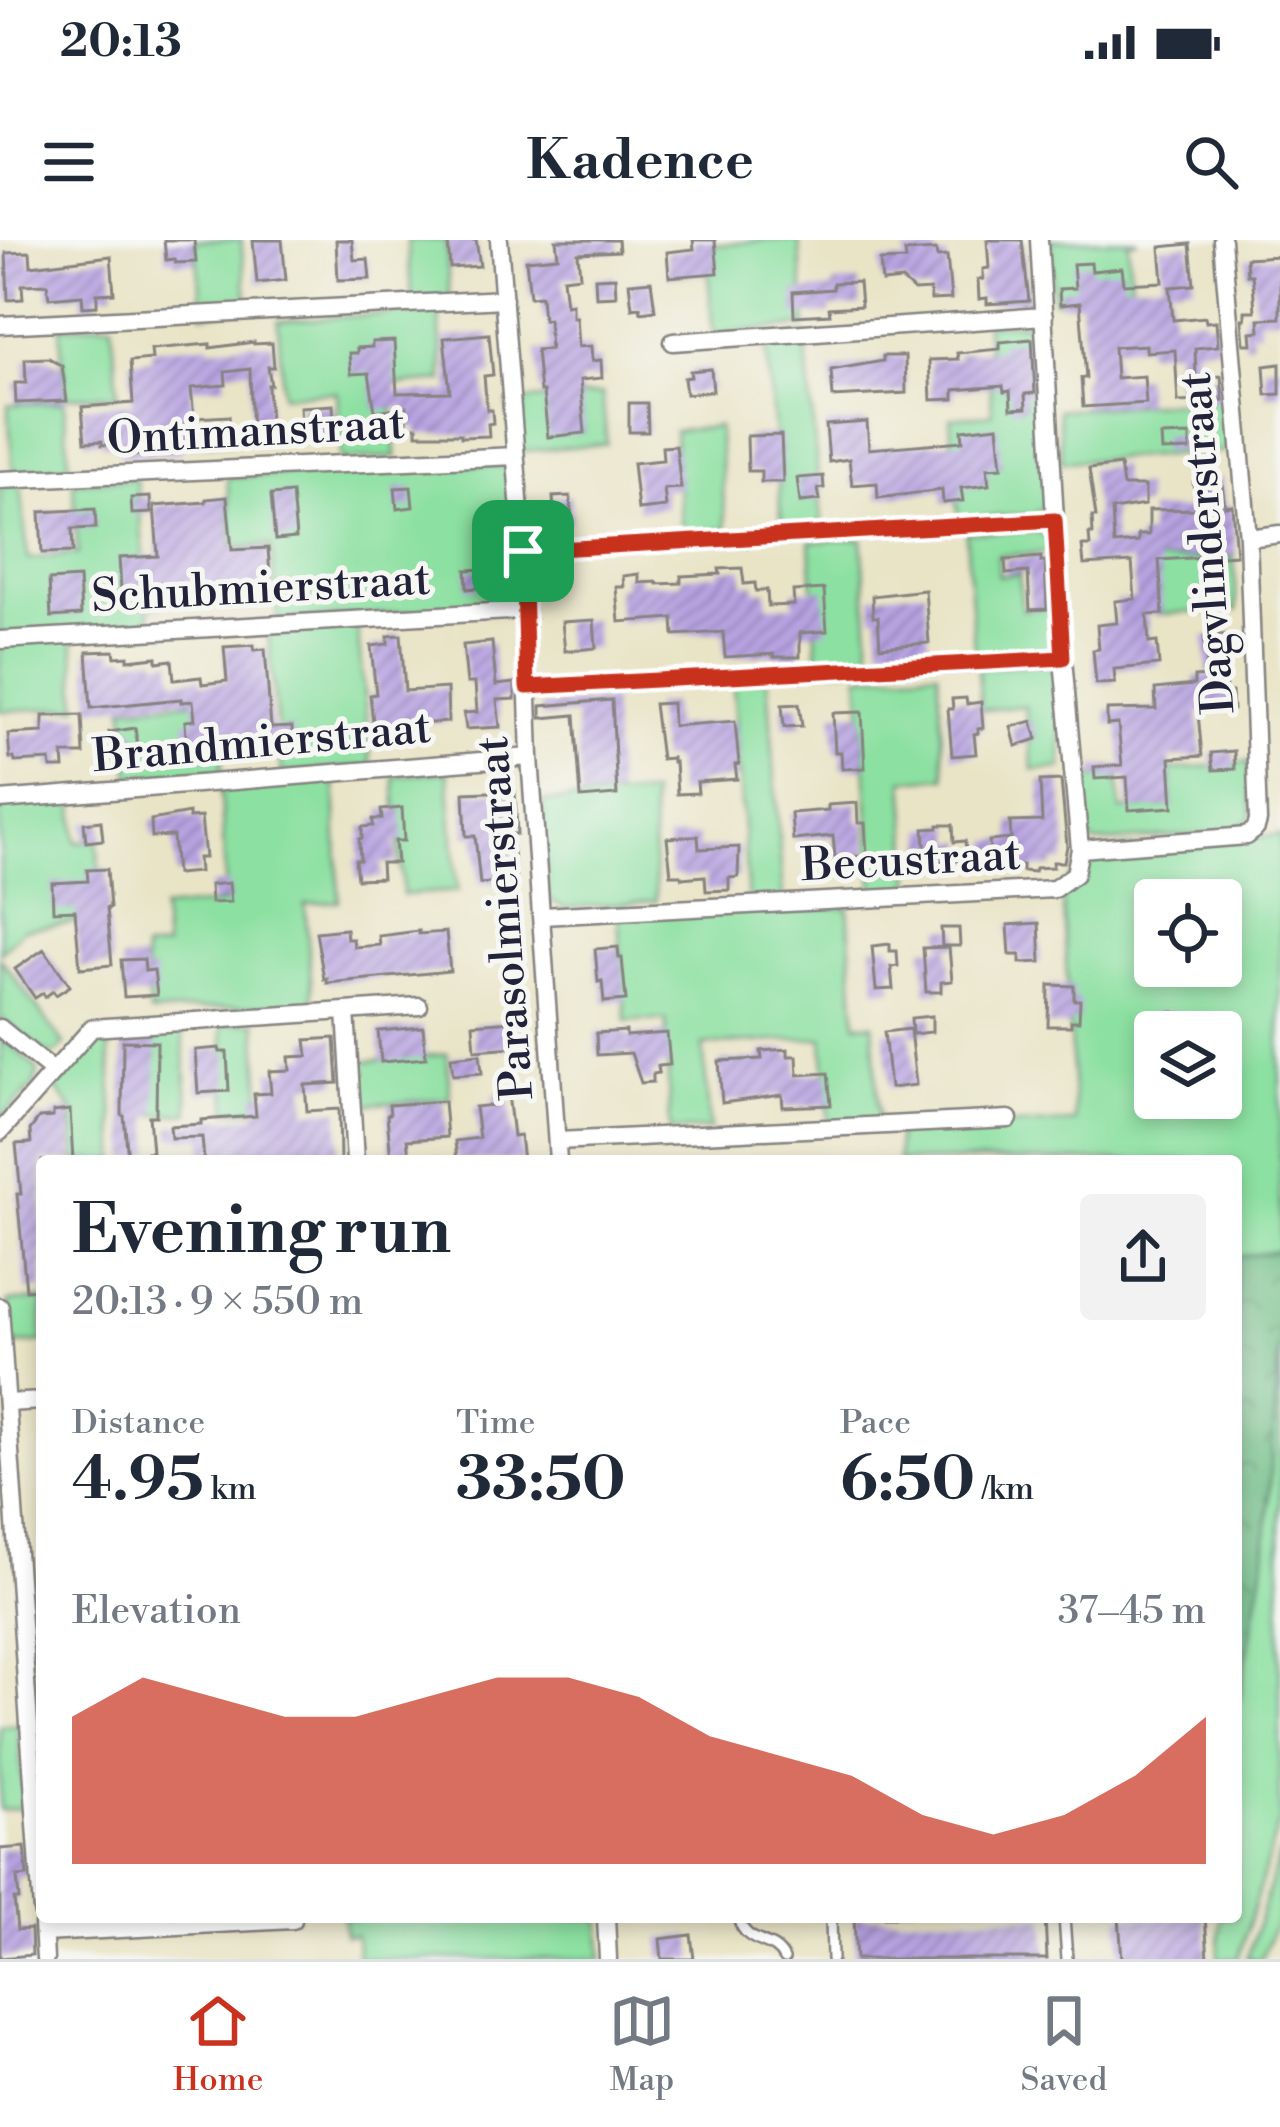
<!DOCTYPE html>
<meta charset="utf-8">
<style>
:root{--surface:#fff;--page:#f2f2f3;--text:#1f2937;--muted:#747a83;--line:#e0e1e3;--accent:#c8321e}
body{margin:0;font-family:"Libre Bodoni",serif;background:var(--page);color:var(--text);height:100vh;display:flex;flex-direction:column;font-size:45px;white-space:nowrap}
*{box-sizing:border-box;margin:0}
p{font-size:39px;color:var(--muted)}
.icon{flex:none;width:66px;height:66px;fill:none;stroke:currentColor;stroke-width:2;stroke-linecap:round;stroke-linejoin:round}
.map{position:relative;flex:1;overflow:hidden}
.side{position:absolute;left:36px;top:915px;width:1206px;height:768px;display:flex;flex-direction:column;background:var(--surface);border-radius:12px;box-shadow:0 6px 18px #0003}
.side>*{flex:none}
.controls{position:absolute;left:1134px;top:639px;display:grid;gap:24px}
.controls a{display:grid;place-items:center;width:108px;height:108px;border-radius:12px;background:var(--surface);box-shadow:0 6px 18px #0003;font-size:60px}
.pin{position:absolute;display:grid;place-items:center;width:102px;height:102px;color:#fff;margin:-51px;border-radius:24px;box-shadow:0 6px 18px #0006}
.round{display:grid;place-items:center;flex:none;width:126px;height:126px;border-radius:12px;background:var(--page)}
.head{display:flex;align-items:center;justify-content:space-between;height:204px;padding:0 36px}
h1{font-size:66px;font-weight:800;line-height:90px}
.figures{display:grid;grid-template-columns:repeat(3,1fr);gap:18px;height:204px;padding:12px 36px}
.figures div{display:grid;align-content:center}
.figures b{font-size:60px;font-weight:800}
.figures small{font-size:33px;font-weight:400}
.figures p{font-size:33px}
.chart{height:336px;padding:24px 36px}
.chart p{display:flex;justify-content:space-between}
.chart svg{width:100%;height:216px;margin-top:12px;fill:var(--accent);opacity:.7}
.status{display:flex;justify-content:space-between;align-items:center;height:84px;padding:0 60px;background:var(--surface);direction:ltr}
.status svg{height:33px;fill:currentColor}
header{display:flex;justify-content:space-between;align-items:center;height:156px;padding:0 36px;background:var(--surface);font-size:54px;font-weight:800}
.menu{display:flex;justify-content:space-around;align-items:center;height:168px;border-top:3px solid var(--line);background:var(--surface);font-size:33px;color:var(--muted)}
.menu a{display:grid;justify-items:center;gap:6px}
.menu .selected{color:var(--accent)}
.map>svg:first-child{display:block}
.grass{fill:#8ce0a1;stroke:#57816e;stroke-width:3;fill-rule:evenodd}
.forest{fill:url(#forest-crowns);stroke:#4a7061;stroke-width:3}
.building{fill:url(#building-hatch)}
.lines{fill:none;stroke-linecap:round;stroke-linejoin:round}
.service-casing{stroke:#868380;stroke-width:14}
.minor-casing{stroke:#868380;stroke-width:21}
.service{stroke:#fff;stroke-width:9}
.minor{stroke:#fff;stroke-width:16}
.route-casing{stroke:#fff;stroke-width:24}
.route{stroke:#c8321e;stroke-width:15}
.labels{text-anchor:middle;dominant-baseline:central;stroke-width:10;stroke-linejoin:round;paint-order:stroke}
.street-label{font-size:45px;fill:#22223b;stroke:#f6f6f2}
</style>
<div class="status"><b>20:13</b><svg viewBox="0 0 49 12"><path d="M0 12V9h3v3zM5 12V6h3v6zM10 12V3h3v9zM15 12V0h3v12zM26 1h20v11H26zM47 4h2v5h-2z"/></svg></div>
<header><svg class="icon" aria-label="menu" viewBox="0 0 24 24"><path d="M4 6h16M4 12h16M4 18h16"/></svg>Kadence<svg class="icon" aria-label="search" viewBox="0 0 24 24"><circle cx="10" cy="10" r="6"/><path d="M15 15l6 6"/></svg></header>
<div class="map">
<svg width="1280" height="1719" viewBox="0 0 1280 1719">
<defs>
<pattern id="forest-crowns" width="20" height="18" patternUnits="userSpaceOnUse" patternTransform="scale(3)"><rect width="20" height="18" fill="#71be87"/><path d="M2 6a3 3 0 1 1 6 0M12 15a3 3 0 1 1 6 0" fill="none" stroke="#5c9a70"/></pattern>
<pattern id="building-hatch" width="6" height="6" patternUnits="userSpaceOnUse" patternTransform="scale(3)"><rect width="6" height="6" fill="#b8a3e1"/><path d="M-1 1l2-2M0 6l6-6M5 7l2-2" fill="none" stroke="#9584b8"/></pattern>
</defs>
<rect width="100%" height="100%" fill="#f6f6f2"/>
<filter id="ink" filterUnits="userSpaceOnUse"><feTurbulence type="fractalNoise" baseFrequency=".00833" numOctaves="2"/><feDisplacementMap in="SourceGraphic" scale="24" xChannelSelector="R" yChannelSelector="G"/><feConvolveMatrix kernelMatrix="1 2 1 2 8 2 1 2 1" color-interpolation-filters="sRGB"/></filter>
<filter id="wash" filterUnits="userSpaceOnUse"><feTurbulence type="fractalNoise" baseFrequency=".004" numOctaves="4" result="noise"/><feDisplacementMap in="SourceGraphic" scale="48" xChannelSelector="R" yChannelSelector="G"/><feGaussianBlur stdDeviation="2.7" result="paint"/><feColorMatrix in="noise" values="0 0 0 0 0 0 0 0 0 0 0 0 0 0 0 0 0 1.4 0 .05"/><feComposite in="paint" operator="in"/></filter>
<g filter="url(#wash)">
<rect width="100%" height="100%" fill="#e9e4c6"/>
<path class="grass" d="M195 0H241L248 69 203 74Z
M407 0H445L450 58 412 61Z
M766 0H799L806 86 713 93 706 6Z
M1050 0H1138L1128 2 1132 55 1054 61Z
M439 71 443 141 392 145 396 217 341 220 337 152 283 155 278 81Z
M112 83 118 154 66 157 60 87Z
M1029 83 1034 89 1046 259 1043 268 1034 274 958 278 950 178 992 174 986 84Z
M805 95 822 283 782 287 766 98Z
M602 154 607 204 513 212 508 162Z
M1226 158 1230 211 1062 222 1058 170Z
M64 162 69 227 13 231 8 165Z
M718 187 726 289 682 292 674 191Z
M478 225 504 226 509 234 516 347 515 358 508 365 278 381 271 305 233 308 227 237Z
M136 239 151 385 0 394V246L21 245 28 319 78 314 73 242Z
M1036 291 1043 293 1047 300 1048 312 998 316 999 336 1019 334 1022 370 1053 368 1055 407 1050 413 975 420 966 293Z
M862 299 871 426 818 429 810 302Z
M1234 317 1237 370 1158 374 1155 321Z
M357 385 371 526 282 534 268 393Z
M73 397 78 467 0 471V402Z
M1042 424 1058 433 1062 528 1033 530 1025 466 981 470 978 428Z
M938 431 945 537 904 540 912 651 874 653 859 436Z
M768 439 783 658 748 660 733 441Z
M216 460 223 531 130 538 124 467Z
M1248 522 1251 578 1233 591 1095 603 1083 594 1080 539 1118 534 1121 570 1172 566 1171 530Z
M448 532 457 651 403 655 394 536Z
M335 539 339 661 305 664 313 762 150 773 144 710 165 708 162 669 226 663 221 549Z
M651 554 656 661 564 668 548 658 542 562Z
M74 560 76 602 97 600 103 679 24 689 0 713V566Z
M1280 595V1011L1236 1017V921H898L897 891 1075 882 1062 651 1085 616 1096 611ZM1155 660H1221V726H1155ZM1155 792H1221V858H1155Z
M848 667 856 784H873L879 881 829 883 823 798 703 805 710 889 670 891 666 780 626 781 618 676Z
M0 718 64 804 56 813 48 815 0 777Z
M256 782 262 869 228 871 222 784Z
M182 788 189 873 153 875 154 790Z
M97 795H108L117 921H76L72 869 52 844Z
M1 801H6L36 828 38 833 33 846 0 879Z
M447 814 450 858 363 865 359 822Z
M42 1059V1102L12 1105 8 1062Z
M1280 1096V1579L1238 1719H1218L1221 1677H1236V1476L1265 1317Z
M18 1484 24 1568 0 1570V1486Z
M1280 1612V1672L1261 1719H1247Z
M343 1677H600L602 1719H358L356 1695H345Z"/>
<path class="forest" d="M1280 1011V1096L1265 1317 1236 1476V1017Z"/>
<g id="blocks">
<path class="building" d="M164 0H194L196 22 175 23 174 19 166 20Z
M253 0H282L286 40 257 43Z
M336 0H352L354 20 368 19 370 39 338 40Z
M453 0H476L480 26 450 28 448 2Z
M556 0H618L619 11 578 13 580 36 563 38 566 65 572 64V77H576L578 107 591 106 592 121 601 120 602 138 580 140 585 193 548 197 543 152H540L536 110 550 109 548 79 543 80 541 56 530 57 526 20 558 17Z
M693 0H715L718 33 669 37 667 12 694 9Z
M987 0H1022L1029 61 987 64V58L979 59 978 40 983 39V29L989 28Z
M1190 4 1194 45 1170 47 1173 80 1205 77 1206 82 1216 81 1218 106 1195 108 1196 138 1221 136 1223 160 1178 162 1175 110 1146 112V105L1114 107 1116 138 1144 136 1146 163 1083 167 1081 138H1086L1080 63 1060 65 1059 49 1075 48 1073 24 1091 23 1092 31 1122 28 1124 44 1163 42 1160 7Z
M936 10 937 17 947 16 951 59 931 60 930 50 914 51 902 40 882 42 880 21 906 20 905 12Z
M30 12 31 26 111 16 114 53 97 54V66L83 67 82 55 49 58 47 44 22 45 23 59 8 60 6 13Z
M1280 16V78L1259 79 1260 91 1251 92 1252 104H1244L1242 79H1245V71H1255L1253 43 1252 35H1247L1246 18Z
M615 37 616 56 596 57 595 38Z
M651 41 655 70 641 72 640 67 632 68 629 43Z
M859 42 861 66 829 68 830 74 794 76 793 52 833 49V43Z
M489 94 493 135 484 136 487 170H492L493 183 488 184 489 196 461 197V194H417V187H406V167L375 171 369 133 351 134 349 113H357V108L372 107V102L394 101 397 153 450 152 444 98Z
M1032 99 1035 153 1025 154 1026 168 1011 169 1010 151 1004 152 1003 146 954 150V159L931 160 929 120 958 119 957 113 1000 109V102Z
M254 102V104L272 103 274 127H268L271 145H268L271 203 252 205 250 129 225 132 226 145 191 148 194 178 229 176 232 203 181 207V213L120 216 119 204 102 205V201L85 202 82 167 133 163 130 121 152 119 151 109 210 104V108Z
M883 116H905L906 153 833 157 831 130 883 121Z
M49 118 62 126 67 161 16 163 15 143H26L25 119Z
M1280 124V154L1266 155 1264 126Z
M711 129 713 151 686 154 684 138 691 137 690 131Z
M629 163H647L648 192H629Z
M333 165 335 199 302 202 300 167Z
M867 182 869 209 963 201 962 190 998 186 1002 227 987 228 989 245 961 248 963 261 943 263 942 250 878 258 877 243 852 245 849 219 829 222 826 185Z
M781 195 783 242H761V231H748L747 196Z
M1190 195V210L1162 211 1161 196Z
M676 206 681 248 664 249 666 267 638 270 633 223 663 220 662 207Z
M1120 225 1123 246H1145V265L1112 270 1114 304 1138 302V295H1149V270L1196 269 1193 241 1221 238 1225 266 1232 265 1236 315 1159 320 1163 374 1147 375 1149 403 1157 402 1159 425 1114 429 1115 443 1096 444 1093 410 1099 409 1097 385 1117 383 1115 361 1135 359 1132 322 1084 325 1082 306H1090L1089 294H1093L1092 277H1096L1089 229Z
M823 236 824 248 818 249 820 260 800 262 797 238Z
M411 247 413 267 397 269 395 248Z
M292 253 296 298 275 300 271 255Z
M570 256 572 282 555 283 553 257Z
M150 257 151 273 132 274 131 258Z
M227 257 232 310 268 308 272 361 251 362V359L245 360V357H237V350L163 355 164 367 142 368 141 349 121 350 119 318 158 316 154 266 206 262V259Z
M95 269 96 288 72 289 73 312 42 313 40 272Z
M1041 317V322L1045 321 1047 369 1030 370 1028 332 1006 334 1005 320Z
M742 328 744 344 755 343 756 351 767 350 768 366 794 365 793 351 824 349 827 391 800 393V417H774V414L725 417 723 392 674 395 673 378 619 382 616 347H624L623 336 639 334V343L657 342V344L681 343V336L720 334 719 329Z
M484 329 485 347 467 349 466 330Z
M79 338 81 375 51 377 49 340Z
M925 350 929 403 880 407 878 377H873L872 356Z
M594 380 596 408 565 411 562 382Z
M1229 394 1232 420H1224L1226 452H1232L1233 470 1198 473 1202 516 1170 518 1173 567 1129 570 1127 537 1095 539 1094 527 1122 525 1118 484 1107 485V470L1156 469 1155 449 1194 445V437L1208 436 1204 397Z
M401 395 405 451 447 448 448 482 414 484 416 500 395 502 394 489 374 491 370 455 376 454 371 406 388 404V396Z
M492 402 496 445 515 443V459L497 460 500 487 466 489 464 473 477 472 475 443H467L463 405Z
M254 405V410L265 409 271 488 292 487 293 511 240 515V511L214 512V517L187 518 185 481 195 480 193 461 181 462V459L91 468 87 412 114 411 115 417 128 416V420L157 417V422L172 420 174 440 201 437 202 444 227 441 224 407Z
M966 458 967 464 981 462 983 488 978 489V493L974 494 976 514 952 516 948 469H953L952 459Z
M612 460 617 555 581 558 575 475 541 478V466Z
M672 463 673 486 735 481 739 524 735 525 737 539 697 542 698 553 677 554 675 522H672V518L661 519 654 464Z
M799 464 802 486 784 487 782 465Z
M862 472 865 528 842 529 841 512H835L833 473Z
M82 475 84 514H63L64 528H51L50 520 15 522 14 518H10L8 494 43 492V476Z
M1032 481 1037 499 1016 506 1011 487Z
M135 488 138 510 112 514 109 492Z
M1234 511 1235 529 1213 530 1211 513Z
M1061 540 1067 606 1064 622H1053V627L1035 628 1034 632 1022 631V625L992 627 989 601 1011 599 1010 582 1042 581 1040 541Z
M515 551 517 594H511L516 640 480 644 475 596H466L464 553Z
M857 563 858 583H865L867 616 835 617 833 596 793 600 791 573 828 570V565Z
M402 568 404 601H395L397 623H381L382 638 357 639 355 620H360L359 599 362 598V587L373 586V579H382L381 570Z
M189 573V578L201 577 205 618H198L199 632 176 634 173 596 152 597 151 580Z
M101 581 103 600 86 602 84 583Z
M938 585H953L954 602 965 601 967 621H926L924 589 938 588Z
M698 596 699 609 739 607 738 637 729 638V650L706 651 705 636 682 638 681 635H671L667 598Z
M107 629 110 668H107L112 725 80 728 75 670 53 671 52 643 88 641 87 630Z
M229 643 231 662 211 663 210 645Z
M1039 683 1041 722 1020 723V715H1010L1008 685Z
M941 688H959L960 706H942Z
M346 689 347 699H353L354 707 380 705 379 696 419 691V694L446 692 450 731 327 743V738L324 739 316 692Z
M890 704V711H897L898 726 891 727 893 749 876 750 872 706Z
M618 707 619 718H622L626 760 604 762 602 741 598 742 595 709Z
M949 707 952 741 941 742V752H926L923 708Z
M44 709 70 746 56 755 53 751 45 757 43 753 35 758 15 729Z
M144 719 145 731 154 730 157 755 124 757 121 720Z
M1049 745 1074 746V760H1080L1079 781H1071V786H1048Z
M1174 772 1175 792H1154V773Z
M932 776V792L912 794 911 778Z
M513 781 515 807 475 810 473 784Z
M423 787 426 818 381 822 378 791Z
M910 789 916 845 890 848 884 792Z
M626 791V796L667 793 670 825 658 826 659 833 653 834V842L641 843 631 813 597 815 596 793Z
M335 798 338 843 305 845 307 871 339 869 340 921H204L202 897 171 898 170 886 201 884V880L256 876 254 854 271 853 269 831 290 830 289 817 308 816 306 800Z
M123 801 157 802 156 876H149L152 912H147L148 918 128 920 124 876 122 875Z
M219 808 220 812H227L229 851 198 853 195 810Z
M788 809V816H797L798 835 828 833 831 865 783 867 782 855 722 863 719 821 762 819 761 811Z
M480 814 482 833 453 835 451 817Z
M508 854 513 896 520 895 523 921H457L455 901 479 898 475 867 494 865 493 855Z
M444 861 447 897 407 900 410 921H391L387 875 390 874 389 865Z
M70 870 73 921H42V1049L26 1050 17 954H21L16 904 31 903 30 890 39 878 53 877V872Z
M25 1607 27 1636 17 1637 19 1659H14L17 1690 31 1689 32 1715 0 1718V1609Z
M854 1677H1045L1047 1719H856Z
M1119 1677H1205L1208 1719H1122Z
M691 1695 694 1719H662L660 1699Z"/>
</g>
</g>
<g filter="url(#ink)">
<use href="#blocks" fill-opacity="0" stroke="#868380" stroke-width="3"/>
<g class="lines">
<defs>
<path id="service" d="M738 1677C746 1708 773 1696 784 1719
M831 1677 832 1719
M1064 1677 1067 1719"/>
<path id="minor" d="M499 0 523 311 530 517 558 921
M0 85 504 59
M673 102 1044 76
M0 240 515 216
M1248 298 1280 294
M523 311 1055 281
M0 400 526 370
M527 447 1063 419
M0 560 530 517
M1080 609 1247 596 1256 588 1258 581 1248 298 1222 0
M542 676 1054 649 1075 634 1080 609 1063 419 1039 0
M346 771 355 921
M0 788 53 831
M0 892 92 788 419 766
M557 901 1009 879
M0 1067 42 1671
M7 1163 42 1161
M606 1677 608 1719
M43 1684 45 1719
M44 1693 293 1680"/>
</defs>
<use href="#service" class="service-casing"/>
<use href="#minor" class="minor-casing"/>
<use href="#service" class="service"/>
<use href="#minor" class="minor"/>
</g>
</g>
<g class="lines" filter="url(#ink)">
<defs>
<path id="route" d="M1055 280 1063 418 527 447 523 311Z"/>
</defs>
<use href="#route" class="route-casing"/>
<use href="#route" class="route"/>
</g>
<g class="labels">
<g class="street-label">
<text transform="translate(256 192) rotate(-3)">Ontimanstraat</text>
<text transform="translate(1208 303) rotate(-94)">Dagvlinderstraat</text>
<text transform="translate(261 349) rotate(-3)">Schubmierstraat</text>
<text transform="translate(262 503) rotate(-5)">Brandmierstraat</text>
<text transform="translate(911 621) rotate(-3)">Becustraat</text>
<text transform="translate(506 678) rotate(-94)">Parasolmierstraat</text>
</g>
</g>
</svg>
<div class="controls">
<a><svg class="icon" aria-label="locate" viewBox="0 0 24 24"><circle cx="12" cy="12" r="6"/><path d="M12 2v4M12 18v4M2 12h4M18 12h4"/></svg></a>
<a><svg class="icon" aria-label="layers" viewBox="0 0 24 24"><path d="M12 4l9 5-9 5-9-5zM3 14l9 5 9-5"/></svg></a>
</div>
<div class="pin" style="left:523px;top:311px;background:#1e9e55"><svg class="icon" aria-label="arrive" viewBox="0 0 24 24"><path d="M6 21V4h12l-3 4 3 4H6"/></svg></div>
<section class="side">
<div class="head"><div><h1>Evening run</h1><p>20:13 · 9 × 550 m</p></div><a class="round"><svg class="icon" aria-label="share" viewBox="0 0 24 24"><path d="M12 15V3M7 8l5-5 5 5M5 13v7h14v-7"/></svg></a></div>
<div class="figures">
<div><p>Distance</p><b>4.95<small> km</small></b></div>
<div><p>Time</p><b>33:50</b></div>
<div><p>Pace</p><b>6:50<small> /km</small></b></div>
</div>
<div class="chart"><p><span>Elevation</span>37–45 m</p>
<svg viewBox="0 0 160 44" preserveAspectRatio="none"><path d="M0 44V14L10 6L20 10L30 14L40 14L50 10L60 6L70 6L80 10L90 18L100 22L110 26L120 34L130 38L140 34L150 26L160 14V44z"/></svg>
</div>
</section>
</div>
<nav class="menu">
<a class="selected"><svg class="icon" aria-label="home" viewBox="0 0 24 24"><path d="M3 11l9-7 9 7M6 9v11h12V9"/></svg>Home</a>
<a><svg class="icon" aria-label="map" viewBox="0 0 24 24"><path d="M3 6l6-2 6 2 6-2v14l-6 2-6-2-6 2zM9 4v14M15 6v14"/></svg>Map</a>
<a><svg class="icon" aria-label="saved" viewBox="0 0 24 24"><path d="M7 4h10v16l-5-4-5 4z"/></svg>Saved</a>
</nav>
